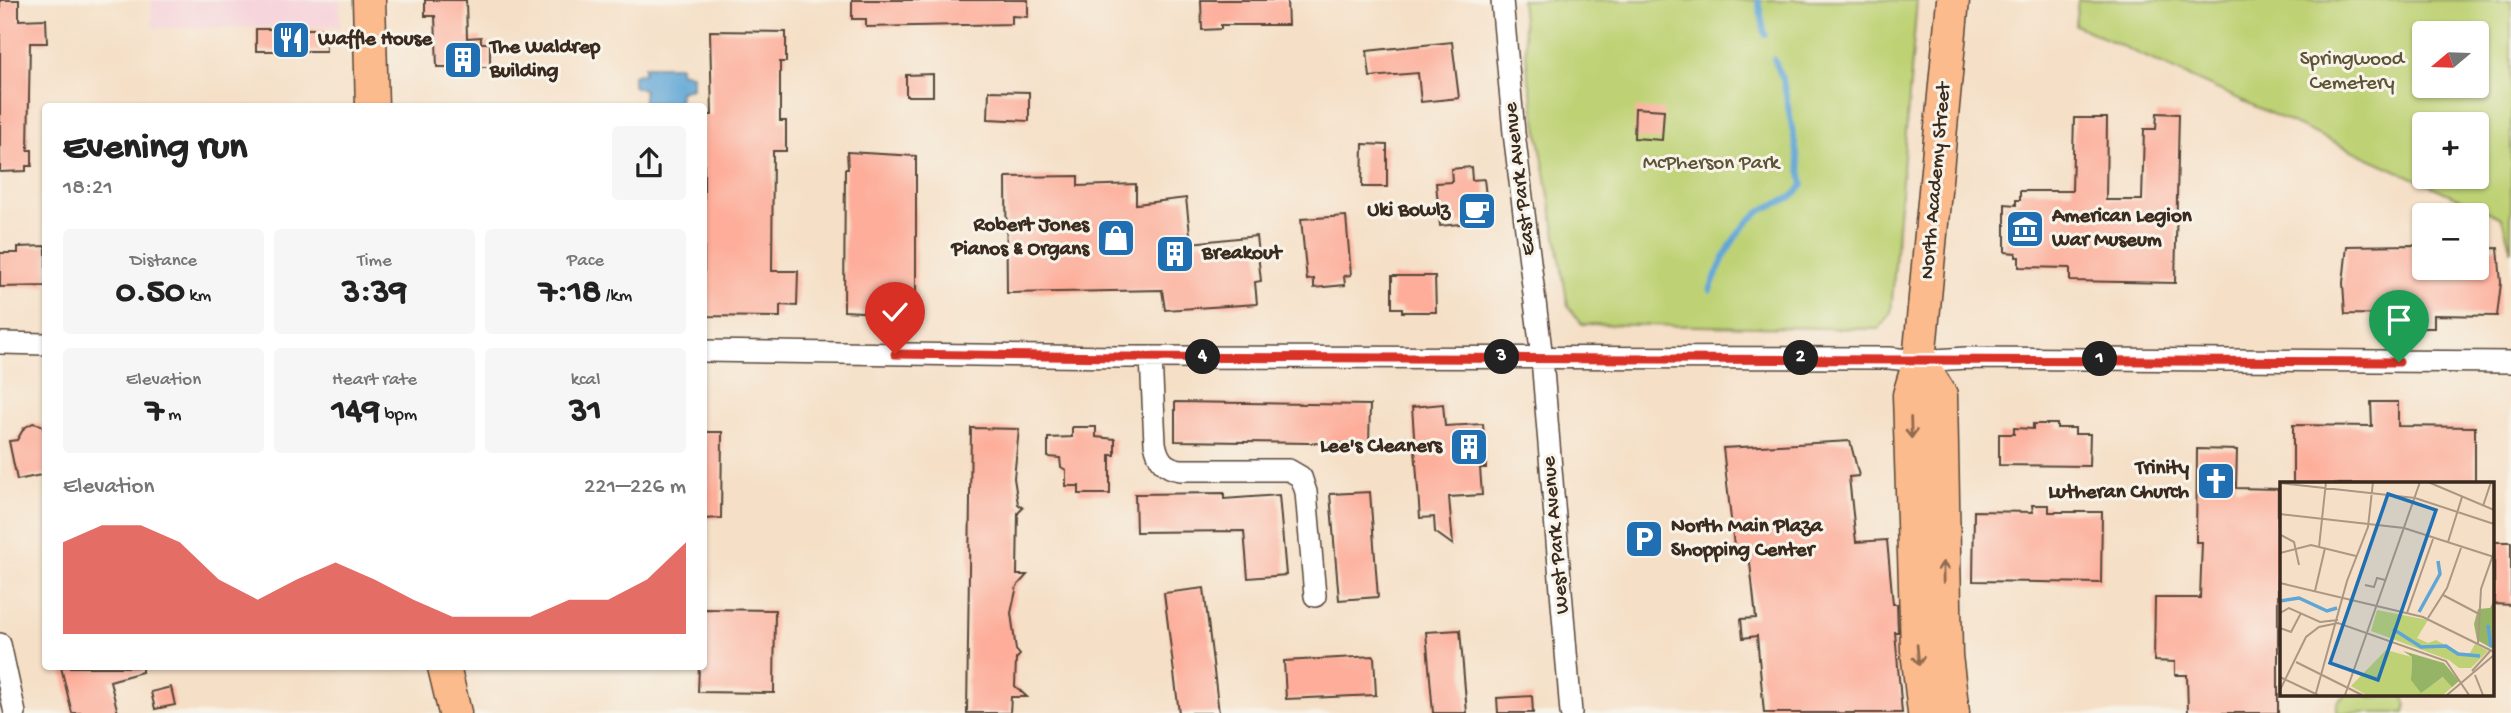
<!DOCTYPE html>
<meta charset="utf-8">
<style>
:root{--surface:#fff;--page:#f6f6f6;--text:#222;--muted:#767676;--accent:#d93025}
body{margin:0;font-family:"Gochi Hand",sans-serif;background:var(--page);color:var(--text);height:100vh;display:flex;flex-direction:column;font-size:26px;white-space:nowrap}
*{box-sizing:border-box;margin:0}
p{font-size:23px;color:var(--muted)}
.icon{flex:none;width:38px;height:38px;fill:none;stroke:currentColor;stroke-width:2;stroke-linecap:round;stroke-linejoin:round}
.map{position:relative;flex:1;overflow:hidden}
.drawer{position:absolute;left:42px;top:103px;width:665px;height:567px;display:flex;flex-direction:column;background:var(--surface);border-radius:7px;box-shadow:0 2px 5px #0004}
.drawer>*{flex:none}
.needle{width:46px;rotate:251deg}
.fabs{position:absolute;left:2412px;top:21px;display:grid;gap:14px}
.fabs a{display:grid;place-items:center;width:77px;height:77px;border-radius:7px;background:var(--surface);box-shadow:0 2px 5px #0004;font-size:35px}
.pin{position:absolute;display:grid;place-items:center;width:60px;height:60px;color:#fff;margin:-72px -30px;border-radius:50% 50% 50% 0;rotate:-45deg;box-shadow:0 0 7px #0007}
.pin .icon{rotate:45deg}
.km{position:absolute;width:35px;height:35px;margin:-18px;border-radius:50%;background:#222;color:#fff;font-size:19px;line-height:35px;text-align:center}
.round{display:grid;place-items:center;flex:none;width:74px;height:74px;border-radius:7px;background:var(--page)}
.head{display:flex;align-items:center;justify-content:space-between;height:119px;padding:0 21px}
h1{font-size:38px;font-weight:700;line-height:52px}
.metrics{display:grid;grid-template-columns:repeat(3,1fr);gap:10px;height:119px;padding:7px 21px}
.metrics div{display:grid;align-content:center;border-radius:7px;background:var(--page);text-align:center}
.metrics b{font-size:35px;font-weight:700}
.metrics small{font-size:19px;font-weight:400}
.metrics p{font-size:19px}
.chart{height:196px;padding:14px 21px}
.chart p{display:flex;justify-content:space-between}
.chart svg{width:100%;height:126px;margin-top:7px;fill:var(--accent);opacity:.7}
.map>svg:first-child{display:block}
.built{fill:#f6cfd9}
.green{fill:#bed275;stroke:#7c7e4a;stroke-width:2;fill-rule:evenodd}
.water{fill:#5fa6d6;stroke:#4d687a;stroke-width:2}
.lines{fill:none;stroke-linecap:round;stroke-linejoin:round}
.stream{stroke:#5fa6d6;stroke-width:6}
.building{fill:#fdad9a}
.minor-casing{stroke:#574537;stroke-width:24}
.highway-casing{stroke:#574537;stroke-width:35}
.minor{stroke:#fff;stroke-width:21}
.highway{stroke:#fbbb8c;stroke-width:32}
.oneway{stroke:#916b50}
.route-casing{stroke:#fff;stroke-width:14}
.route{stroke:#d93025;stroke-width:9}
.labels{text-anchor:middle;dominant-baseline:central;stroke-width:6;stroke-linejoin:round;paint-order:stroke}
.poi-label{font-size:21px;font-weight:bold;fill:#3b2a1e;stroke:#f7f3e8;text-anchor:start}
.park-label{font-size:21px;fill:#5c5434;stroke:#f7f3e8}
.street-label{font-size:21px;fill:#3b2a1e;stroke:#f7f3e8}
.inset-river{fill:none;stroke:#5fa6d6;stroke-width:3.5}
.inset-road{fill:none;stroke:#ab9783;stroke-width:2}
.view{fill:#1f6fb2;fill-opacity:0.15;stroke:#1f6fb2;stroke-width:3.5}
.inset-edge{fill:none;stroke:#3b2a1e;stroke-width:3.5}
</style>
<div class="map">
<svg width="2511" height="713" viewBox="0 0 2511 713">
<rect width="100%" height="100%" fill="#f7f3e8"/>
<filter id="ink" filterUnits="userSpaceOnUse"><feTurbulence type="fractalNoise" baseFrequency=".0143" numOctaves="2"/><feDisplacementMap in="SourceGraphic" scale="14" xChannelSelector="R" yChannelSelector="G"/><feConvolveMatrix kernelMatrix="1 2 1 2 8 2 1 2 1" color-interpolation-filters="sRGB"/></filter>
<filter id="wash" filterUnits="userSpaceOnUse"><feTurbulence type="fractalNoise" baseFrequency=".00686" numOctaves="4" result="noise"/><feDisplacementMap in="SourceGraphic" scale="28" xChannelSelector="R" yChannelSelector="G"/><feGaussianBlur stdDeviation="1.57" result="paint"/><feColorMatrix in="noise" values="0 0 0 0 0 0 0 0 0 0 0 0 0 0 0 0 0 1.4 0 .05"/><feComposite in="paint" operator="in"/></filter>
<g filter="url(#wash)">
<rect width="100%" height="100%" fill="#f5dfc6"/>
<path class="built" d="M152 0H340V26L153 28Z"/>
<path class="green" d="M1521 0H1917L1891 312 1879 329 1582 324 1568 306 1528 74Z
M2078 0H2511V251L2502 218 2075 25ZM2424 33H2476V86H2424ZM2424 124H2476V177H2424Z
M2346 694H2365L2374 698 2402 694 2407 704 2405 713H2337V702Z"/>
<path class="water" d="M644 66H680V72L692 75V88L680 91 679 104H644V90L633 86V75L644 73Z"/>
<g class="lines">
<path class="stream" d="M1758 0 1765 35
M1710 290C1720 265 1734 230 1757 214 1776 199 1786 207 1803 185L1783 80 1774 59"/>
</g>
<g id="blocks">
<path class="building" d="M0 0H19V20L46 19 47 43H30L28 150H32V166H26V171L0 172Z
M425 0H466L467 38 481 37V43H490V67H437L435 16H425Z
M852 0H1028V17L1012 16V24L866 27V19H852Z
M1201 0H1287L1288 25H1221V29L1202 30Z
M256 29H325L326 51H256Z
M710 31 786 32V62H780V121H786V151H773L772 271H798L797 306 780 305V317L704 316V115H712Z
M1452 42 1459 98 1421 102 1418 73 1370 77 1367 51Z
M933 74V96H906V75Z
M989 91 1029 92V121L988 119Z
M1635 108 1664 110 1662 140 1634 138Z
M2157 113 2179 114 2175 283 2070 281V268L2019 267V257H2016V253L2005 252V204L2016 205V200H2020V191H2072L2074 118H2107L2106 200H2142L2144 129H2156Z
M1363 144 1387 145V187H1362Z
M847 152 916 156V311H896V314L844 311 845 169H848Z
M1471 167 1472 180 1484 179 1489 221 1440 226 1436 183 1452 182 1451 169Z
M1078 176V186L1136 184V204L1186 198 1191 243 1256 236 1261 281 1255 282 1257 304 1165 310 1162 290 1007 293 1006 177Z
M1346 216 1351 275 1344 276 1345 285 1314 288V279L1307 280 1301 219Z
M2413 245 2424 249V268H2476V249L2498 248 2501 283 2497 316 2434 315V328H2408V315L2345 314 2343 283 2347 246Z
M46 246V286L0 287V253H18V247Z
M1392 276H1435L1436 312H1402V308H1392Z
M1175 402 1370 405 1369 444 1175 441Z
M2371 402H2398V426L2475 427V484H2293V425L2372 426Z
M1443 404 1445 426 1483 424 1486 468H1480L1482 495 1449 497 1453 545 1435 532 1434 517 1420 518 1412 407Z
M33 423 41 425 46 432V474L17 480 9 441 17 440 24 428Z
M2033 424H2057V428H2075V434H2090L2089 466 1999 465V434H2014V428L2033 429Z
M1072 427H1096V437L1115 439V455H1110V494H1079V486H1066V470L1061 467 1060 458 1048 457V438L1072 437Z
M971 428 1019 429 1014 478 1018 504 1023 508 1018 513 1017 575H1027L1017 586 1011 613 1016 650 1020 655 1016 659 1015 686 1027 697H1011L1010 713H967Z
M704 432H722L721 518 704 519Z
M1850 441 1859 476 1849 477 1856 542 1887 540 1893 604H1897L1898 632H1895L1902 713H1764L1757 636 1743 638 1741 619 1756 618 1749 554 1735 555 1723 448Z
M2197 449 2237 450 2236 488 2278 489V713H2188L2187 675H2175V662L2154 661 2155 598H2200L2202 542H2196Z
M1370 492 1378 597 1339 600 1330 494Z
M1224 493V499L1279 495 1286 575 1248 578 1244 531 1136 532 1135 494Z
M2032 505H2049V512H2102L2101 583 1973 581 1974 511 2033 512Z
M2494 542H2511V605L2494 604Z
M1204 588 1219 713H1179L1164 593Z
M704 609 775 610 774 693 698 692 699 667H704Z
M1460 630 1467 713H1433L1426 632Z
M1374 656 1376 695 1286 699 1284 661Z
M61 667H142V672L110 681 118 713H72Z
M171 687 175 705 155 709 151 692Z
M1532 696 1533 713H1498L1497 698Z"/>
</g>
</g>
<g filter="url(#ink)">
<use href="#blocks" fill-opacity="0" stroke="#574537" stroke-width="2"/>
<g class="lines">
<defs>
<path id="minor" d="M1502 0 1514 133 1542 358 1571 713
M0 343 46 344
M704 351 1119 357 1889 358 1919 361 1966 358 2511 362
M1151 357 1155 443C1158 459 1164 468 1181 470H1289L1301 477 1306 492 1315 596
M0 644 15 713"/>
<path id="highway" d="M369 0 372 107
M1919 361 1941 395 1946 656 1953 713
M444 667 455 713
M1924 713 1917 650 1909 395 1919 361 1953 0"/>
</defs>
<use href="#minor" class="minor-casing"/>
<use href="#highway" class="highway-casing"/>
<use href="#minor" class="minor"/>
<use href="#highway" class="highway"/>
</g>
<defs><path id="oneway-shaft" d="M-6 0H5M1.5-3L5.5 0L1.5 3" fill="none" stroke-width="1.6" stroke-linecap="round" stroke-linejoin="round" transform="scale(1.75)"/></defs>
<g class="oneway">
<use href="#oneway-shaft" transform="translate(1911 428) rotate(88)"/>
<use href="#oneway-shaft" transform="translate(1943 572) rotate(-91)"/>
<use href="#oneway-shaft" transform="translate(1918 655) rotate(85)"/>
</g>
</g>
<g class="lines" filter="url(#ink)">
<defs>
<path id="route" d="M895 354 1119 357 2399 362"/>
</defs>
<use href="#route" class="route-casing"/>
<use href="#route" class="route"/>
</g>
<defs>
<symbol id="restaurant-square" viewBox="-11 -11 22 22"><rect x="-9" y="-9" width="18" height="18" rx="4" fill="#1f6fb2" stroke="#f7f3e8"/><path d="M-5-6h1v4h1v-4h1v4h1v-4h1v5L-1.5 .5V6h-2V.5L-5-1ZM5-6V6H3V1.5H1.5Q1.5-4 5-6Z" fill="#fff"/></symbol>
<symbol id="building-square" viewBox="-11 -11 22 22"><rect x="-9" y="-9" width="18" height="18" rx="4" fill="#1f6fb2" stroke="#f7f3e8"/><path d="M-4-6H4V6H1V3H-1V6H-4ZM-2.5-4.3h1.7v1.8h-1.7ZM.8-4.3h1.7v1.8H.8ZM-2.5-1h1.7V.8h-1.7ZM.8-1h1.7V.8H.8Z" fill="#fff"/></symbol>
<symbol id="cafe-square" viewBox="-11 -11 22 22"><rect x="-9" y="-9" width="18" height="18" rx="4" fill="#1f6fb2" stroke="#f7f3e8"/><path d="M-5.5-4.5H6V0H3Q3 3.5 0 3.5H-2.5Q-5.5 3.5-5.5 0ZM3-3.2v2h1.7v-2ZM-6 4.5H4V6H-6Z" fill="#fff"/></symbol>
<symbol id="museum-square" viewBox="-11 -11 22 22"><rect x="-9" y="-9" width="18" height="18" rx="4" fill="#1f6fb2" stroke="#f7f3e8"/><path d="M0-6L6-3V-2H-6V-3ZM-5-1h2V3h-2ZM-1-1h2V3h-2ZM3-1h2V3H3ZM-6 4H6V6H-6Z" fill="#fff"/></symbol>
<symbol id="shop-square" viewBox="-11 -11 22 22"><rect x="-9" y="-9" width="18" height="18" rx="4" fill="#1f6fb2" stroke="#f7f3e8"/><path d="M-5-2.5h2.3a2.7 3.5 0 0 1 5.4 0H5L5.5 6h-11ZM-1.5-2.5h3a1.5 2.3 0 0 0-3 0Z" fill="#fff"/></symbol>
<symbol id="church-square" viewBox="-11 -11 22 22"><rect x="-9" y="-9" width="18" height="18" rx="4" fill="#1f6fb2" stroke="#f7f3e8"/><path d="M-1.2-6h2.4v3.5h3.3v2.4h-3.3V6h-2.4V-.1h-3.3v-2.4h3.3Z" fill="#fff"/></symbol>
<symbol id="parking-square" viewBox="-11 -11 22 22"><rect x="-9" y="-9" width="18" height="18" rx="4" fill="#1f6fb2" stroke="#f7f3e8"/><path d="M-3.5-5.5H1a3.5 3.5 0 0 1 0 7H-1V5.5H-3.5ZM-1-3.4V-.6H.8a1.4 1.4 0 0 0 0-2.8Z" fill="#fff"/></symbol>
</defs>
<g fill-rule="evenodd">
<use href="#restaurant-square" x="269" y="18" width="44" height="44"/>
<use href="#building-square" x="441" y="38" width="44" height="44"/>
<use href="#cafe-square" x="1455" y="189" width="44" height="44"/>
<use href="#museum-square" x="2003" y="207" width="44" height="44"/>
<use href="#shop-square" x="1094" y="216" width="44" height="44"/>
<use href="#building-square" x="1153" y="232" width="44" height="44"/>
<use href="#building-square" x="1447" y="425" width="44" height="44"/>
<use href="#church-square" x="2194" y="459" width="44" height="44"/>
<use href="#parking-square" x="1622" y="517" width="44" height="44"/>
</g>
<g class="labels">
<g class="poi-label">
<text x="318" y="40">Waffle House</text>
<text x="490" y="48">The Waldrep<tspan x="490" dy="24">Building</tspan></text>
<text x="1450" y="211" text-anchor="end">Uki Bowlz</text>
<text x="2052" y="217">American Legion<tspan x="2052" dy="24">War Museum</tspan></text>
<text x="1089" y="226" text-anchor="end">Robert Jones<tspan x="1089" dy="24">Pianos &amp; Organs</tspan></text>
<text x="1202" y="254">Breakout</text>
<text x="1442" y="447" text-anchor="end">Lee's Cleaners</text>
<text x="2189" y="469" text-anchor="end">Trinity<tspan x="2189" dy="24">Lutheran Church</tspan></text>
<text x="1671" y="527">North Main Plaza<tspan x="1671" dy="24">Shopping Center</tspan></text>
</g>
<g class="park-label">
<text x="2352" y="60">Springwood<tspan x="2352" dy="24">Cemetery</tspan></text>
<text x="1711" y="164">McPherson Park</text>
</g>
<g class="street-label">
<text transform="translate(1521 179) rotate(-97)">East Park Avenue</text>
<text transform="translate(1937 181) rotate(-85)">North Academy Street</text>
<text transform="translate(1557 535) rotate(-95)">West Park Avenue</text>
</g>
</g>
<g transform="translate(2280 482)">
<rect width="214" height="214" fill="#f5dfc6"/>
<path d="M97 128 148 138 137 156 148 161 156 158 180 171H190L195 162 208 169 191 186H179L169 178 91 149ZM106 168 132 175 131 193 141 210 164 195 179 199 163 213H86L71 204Z" fill="#bed275"/>
<path d="M213 120V167L197 158 194 142 198 127 210 126ZM123 169 164 181 179 199 172 205 163 195 141 211 131 198 132 175Z" fill="#96b466"/>
<path class="inset-river" d="M0 119 19 116 47 129 57 126M139 130 160 92 158 79M208 143 211 165M113 147 141 165 166 164 178 172 200 174"/>
<path class="inset-road" d="M148 0 214 28M0 1 135 16 214 42M203 24 211 0M0 32 124 46 214 75M1 53 14 60 19 83M168 60 182 15M39 65 46 0M0 71 31 63 76 74M0 101 143 135 214 170M85 103 94 105 97 96 105 98M35 109 45 66M163 113 201 133M0 131 9 126 40 140 58 138M127 131 153 57M148 136 167 106 181 66M0 146 11 150 21 131M198 161 201 107 214 70M16 180 82 213M192 189 211 168M195 193 203 213M0 195 38 213M0 208 26 155 39 145 58 141 166 179 189 213M36 211 67 99 88 45 93 0M65 213 140 0M167 213 214 173"/>
<path class="view" d="M108 12 156 28 98 198 50 181Z"/>
<rect width="214" height="214" class="inset-edge"/>
</g>
</svg>
<div class="fabs">
<a><svg class="needle" viewBox="-14 -14 28 28"><path d="M0-13l5 13h-10z" fill="#e53935"/><path d="M0 13l5-13h-10z" fill="#767676"/></svg></a>
<a>+</a>
<a>−</a>
</div>
<div class="pin" style="left:2399px;top:362px;background:#1e9e55"><svg class="icon" aria-label="arrive" viewBox="0 0 24 24"><path d="M6 21V4h12l-3 4 3 4H6"/></svg></div>
<div class="pin" style="left:895px;top:354px;background:#d93025"><svg class="icon" aria-label="check" viewBox="0 0 24 24"><path d="M5 12l5 5 9-10"/></svg></div>
<b class="km" style="left:2100px;top:359px">1</b>
<b class="km" style="left:1801px;top:358px">2</b>
<b class="km" style="left:1502px;top:357px">3</b>
<b class="km" style="left:1203px;top:357px">4</b>
<section class="drawer">
<div class="head"><div><h1>Evening run</h1><p>18:21</p></div><a class="round"><svg class="icon" aria-label="share" viewBox="0 0 24 24"><path d="M12 15V3M7 8l5-5 5 5M5 13v7h14v-7"/></svg></a></div>
<div class="metrics">
<div><p>Distance</p><b>0.50<small> km</small></b></div>
<div><p>Time</p><b>3:39</b></div>
<div><p>Pace</p><b>7:18<small> /km</small></b></div>
</div>
<div class="metrics">
<div><p>Elevation</p><b>7<small> m</small></b></div>
<div><p>Heart rate</p><b>149<small> bpm</small></b></div>
<div><p>kcal</p><b>31</b></div>
</div>
<div class="chart"><p><span>Elevation</span>221–226 m</p>
<svg viewBox="0 0 160 44" preserveAspectRatio="none"><path d="M0 44V12L10 6L20 6L30 12L40 25L50 32L60 25L70 19L80 25L90 32L100 38L110 38L120 38L130 32L140 32L150 25L160 12V44z"/></svg>
</div>
</section>
</div>
